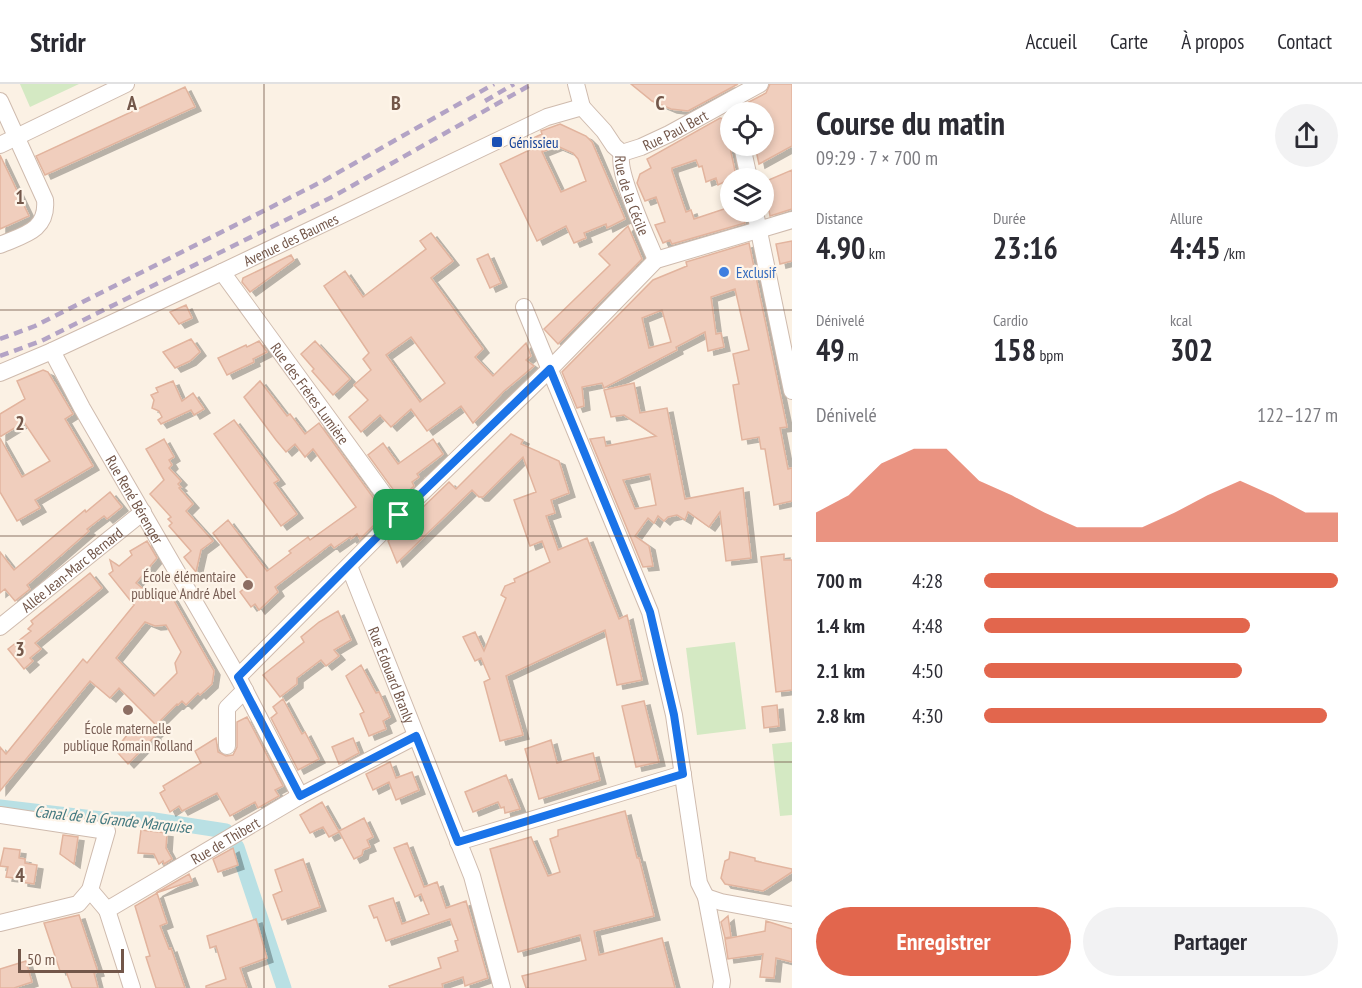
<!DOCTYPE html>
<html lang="fr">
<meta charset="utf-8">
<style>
:root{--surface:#fff;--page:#f2f2f3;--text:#2b2b33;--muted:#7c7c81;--line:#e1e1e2;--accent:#e2664d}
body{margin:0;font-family:"PT Sans Narrow",sans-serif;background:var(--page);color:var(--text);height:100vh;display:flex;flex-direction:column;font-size:22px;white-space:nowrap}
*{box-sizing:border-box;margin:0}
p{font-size:20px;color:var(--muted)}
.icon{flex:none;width:33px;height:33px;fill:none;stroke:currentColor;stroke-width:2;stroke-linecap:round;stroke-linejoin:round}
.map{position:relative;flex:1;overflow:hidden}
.sheet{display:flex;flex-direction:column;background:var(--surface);width:570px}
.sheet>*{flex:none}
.tools{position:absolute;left:720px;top:18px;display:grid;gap:12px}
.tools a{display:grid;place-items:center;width:54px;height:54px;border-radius:50%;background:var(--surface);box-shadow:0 3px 9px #0003;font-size:30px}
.scale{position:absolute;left:18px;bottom:15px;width:106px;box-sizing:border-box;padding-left:6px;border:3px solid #73574a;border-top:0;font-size:16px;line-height:21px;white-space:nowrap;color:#73574a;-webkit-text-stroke:4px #fef5ea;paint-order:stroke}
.pin{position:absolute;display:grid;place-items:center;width:51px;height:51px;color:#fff;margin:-26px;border-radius:12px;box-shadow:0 3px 9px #0006}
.round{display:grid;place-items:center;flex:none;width:63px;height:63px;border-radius:32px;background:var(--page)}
.summary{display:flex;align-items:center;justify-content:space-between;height:102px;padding:0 24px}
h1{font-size:33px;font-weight:600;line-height:45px}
.metrics{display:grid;grid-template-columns:repeat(3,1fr);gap:9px;height:102px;padding:6px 24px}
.metrics div{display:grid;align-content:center}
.metrics b{font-size:30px;font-weight:600}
.metrics small{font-size:16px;font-weight:400}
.metrics p{font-size:16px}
.chart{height:168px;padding:12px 24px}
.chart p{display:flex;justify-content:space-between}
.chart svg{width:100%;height:108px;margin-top:6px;fill:var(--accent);opacity:.7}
.action{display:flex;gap:12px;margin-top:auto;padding:12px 24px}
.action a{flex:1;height:69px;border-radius:36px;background:var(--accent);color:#fff;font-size:24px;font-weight:600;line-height:69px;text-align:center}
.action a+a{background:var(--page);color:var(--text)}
ul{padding:0 24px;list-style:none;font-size:20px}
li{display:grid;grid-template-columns:96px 72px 1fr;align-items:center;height:45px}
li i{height:15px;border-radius:8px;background:var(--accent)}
header{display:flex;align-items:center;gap:36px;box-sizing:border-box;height:84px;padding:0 30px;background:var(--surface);border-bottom:2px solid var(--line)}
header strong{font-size:28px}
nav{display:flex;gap:33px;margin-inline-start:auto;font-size:21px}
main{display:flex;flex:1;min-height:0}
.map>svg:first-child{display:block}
.green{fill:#d4e9c3}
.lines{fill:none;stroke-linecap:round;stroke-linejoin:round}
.canal{stroke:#b9e0e4;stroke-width:15}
.building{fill:#f0cebd;stroke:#e2b49e;stroke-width:1.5;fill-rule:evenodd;filter:url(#shadow)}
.minor-casing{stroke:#cfbbae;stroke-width:18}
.minor{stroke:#fff;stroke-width:16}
.rail{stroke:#b3a3c5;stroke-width:4.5;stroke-dasharray:9 6;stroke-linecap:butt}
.route-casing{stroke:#fff;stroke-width:12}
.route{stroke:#1a73e8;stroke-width:8}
.grid{fill:none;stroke:#73574a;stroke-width:1.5;stroke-opacity:0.55}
.transit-dot{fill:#1a4fb4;stroke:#fef5ea;stroke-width:2}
.shop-dot{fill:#3f7fe0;stroke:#fef5ea;stroke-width:2}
.education-dot{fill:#8d6e63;stroke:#fef5ea;stroke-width:2}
.labels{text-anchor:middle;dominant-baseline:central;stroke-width:4.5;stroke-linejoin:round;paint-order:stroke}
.street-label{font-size:15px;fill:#73574a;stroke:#fef5ea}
.transit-label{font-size:15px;fill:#164399;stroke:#fef5ea;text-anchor:start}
.shop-label{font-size:15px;fill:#366cbe;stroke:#fef5ea;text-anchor:start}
.education-label{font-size:15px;fill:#785e54;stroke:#fef5ea;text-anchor:end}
.water-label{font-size:16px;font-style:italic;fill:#42787f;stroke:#fef5ea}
.grid-label{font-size:20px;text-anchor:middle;font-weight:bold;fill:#73574a;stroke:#fef5ea;stroke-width:4.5;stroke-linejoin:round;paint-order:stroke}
</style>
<header>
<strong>Stridr</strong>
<nav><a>Accueil</a><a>Carte</a><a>À propos</a><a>Contact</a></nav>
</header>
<main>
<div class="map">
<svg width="792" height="904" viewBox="0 0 792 904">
<defs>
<filter id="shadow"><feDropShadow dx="6" dy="4" stdDeviation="0" flood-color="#0004"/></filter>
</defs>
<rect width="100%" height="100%" fill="#fbf1e4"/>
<path class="green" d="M20 0H79L30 23Z
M735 558 746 645 697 651 686 564Z
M792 658V731L780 732 772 660Z"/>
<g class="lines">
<path class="canal" d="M0 723 102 735H148L226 747
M237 763 284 904"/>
</g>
<path class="building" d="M631 0H738L688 27 671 25 652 17Z
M770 0H792V62L759 80 755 62H764V28H748L747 19 766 9Z
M185 3 195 23 45 91 36 72Z
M720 34 724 35 736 92 718 101 716 94 706 98 702 82 699 83 696 76 672 84V87L686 128 691 126 694 135 730 123V128H743L745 139 672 160 670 156 663 159 655 141 665 138 656 113 645 117 637 99 640 90 651 84 647 75Z
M560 40 586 52 592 58 625 135 607 144 606 140 584 149 586 154 574 159 566 142 537 157 500 80 536 63 531 55 542 50 541 47ZM557 62 573 69 578 75 586 97 561 108 542 68Z
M0 71 29 132 0 145Z
M792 86V125L770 132 764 98Z
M628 142 642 175 558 260 544 245 610 181 599 170Z
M431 149 453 177 431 194 483 265 475 273 493 292 526 259 531 272 526 276 534 282 504 307 473 339 461 322 427 347 411 325 391 343 380 331 361 348 349 333 368 316 354 301 371 286 363 275 369 269 324 202 345 187 363 213 426 165 420 157ZM411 253 445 299 420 318 386 271Z
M792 157V177L780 180 776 160Z
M749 159 787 343 780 344 788 385 792 384V417L774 421 765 365H761L759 353 742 356 733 301 739 300 733 270 749 266 735 205 711 213 716 250 721 249 724 263 708 267 705 248 676 263 677 266 604 304 602 299 582 303 584 322 577 324 562 288 653 196 687 182 686 178ZM662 226 671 258 649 264 642 234Z
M488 170 501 199 490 204 477 175Z
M291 171 294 176 250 208 242 198 243 194Z
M186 221 192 234 179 240 170 228Z
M191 255 200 268 190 277 175 284 163 268Z
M259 257 267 268 253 275 254 278 252 279 227 291 218 274 246 261 247 263Z
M315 257 350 295 333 311 312 287 314 285 301 270Z
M43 286 48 288 73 330 65 335 93 382 35 416 40 424 17 437 0 408V354L22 393 50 377 24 338 0 353V330L25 315 17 297Z
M173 297 182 317 193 309 204 325 194 331 191 326 161 340 158 336 162 333 159 327 152 324 154 316 151 311 158 308 156 304Z
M260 297 287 332 290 330 305 350 319 339 385 430 360 455 357 450 351 455 350 453 334 464 331 460 275 503 278 508 259 526 255 520 251 523 240 508 251 499 213 449 228 436 267 487 291 469 289 467 308 453 310 456 356 423 313 365 305 373 295 360 286 368 276 356 244 313Z
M634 299 640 329 667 324 685 415 743 404 751 474 726 477 720 428 709 443 688 428 685 436 677 431 668 433 664 437 658 432 654 439 648 434 635 452 649 462 653 482 643 483 590 355 604 353 606 362 656 352 624 331 611 333 604 306ZM650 390 656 421 635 425 623 396Z
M234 336 279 396 274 399 297 430 281 442 214 350Z
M511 350 523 356 521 360 559 377 569 409 551 416 555 429 546 432 558 466 587 454 619 535 627 531 642 596 617 601 605 546 506 592 523 651 500 657 484 598 490 595 481 574 475 577 463 553 475 548 484 567 506 514 501 511 505 502 515 498 514 495 550 478 542 457 530 462 514 416 536 408 523 373 483 413H479L472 406 397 479 388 457 449 398 456 405Z
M164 355 174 373 169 376 172 381 169 384 181 397 178 400 181 403 179 404 193 420 186 427 213 457 201 466 196 488 184 473 191 467 169 442 172 439 168 435 171 433 150 410 164 396 146 365Z
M433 355 443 370 417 390 419 393 412 398 414 402 400 415 368 371 383 359 398 380Z
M110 408 122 423 107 435 104 432 87 445 89 447 27 501 30 505 15 517 5 505 0 509V468L14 486 85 426 86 428Z
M147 457 157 474 136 499 151 511 155 510 163 512 169 508 214 587 212 600 200 611 198 609 186 621 182 617 178 621 177 620 156 641 119 604 110 614 90 597 0 707V663L6 670 83 575 87 579 134 521 109 490 113 487 110 476 119 482 132 471 130 467ZM145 538 155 542 166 541 181 568 175 579 177 589 154 612 116 574Z
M784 470V476H792V606L776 608 761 473Z
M90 489 102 504 35 559 41 565 30 574 33 577 24 585 8 565 31 547 28 545 33 540 31 537Z
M338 527 351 556 334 566 339 572 326 582 321 576 297 594V600L280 613 263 591 304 558 301 553 319 538Z
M361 581 376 609 379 608 390 633 383 637 386 645 369 652 360 630 364 628 346 592Z
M283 615 302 650 305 648 319 675 298 686 271 634 277 629 273 623Z
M644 617 659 678 636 683 622 622Z
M777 621 779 642 764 644 762 623Z
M247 633 283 702 275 706 279 712 258 724 255 718 230 732 217 709 182 727 179 722 170 728 160 709 165 706 163 702 201 679 195 667 216 654 218 668 226 672 233 671 237 663V638Z
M145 642 158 647 154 651 155 652 128 680 118 669 121 667 120 660 127 651 138 649Z
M353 654 359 669 339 680 332 663Z
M551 656 557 679 593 669 600 696 539 715 525 665Z
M390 678 396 694 412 688 419 706 396 716 389 698 373 706 366 690Z
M506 691 520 725 505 729 504 723 501 724 498 718 473 728 465 708Z
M322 718 339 748 329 753 323 743 310 749 300 731Z
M625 727 637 774H639L654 832 594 847 599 871 662 854 675 904H526L522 892 586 876 580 851 518 868 490 765 531 753 548 792 560 788 550 755 558 752V746Z
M364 734 373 753 367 756 370 763 363 766 362 771 354 775 339 747Z
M141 746 167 749 166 764 172 775 164 780 163 777 159 780 154 770 138 769Z
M63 751 78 753 74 780 60 770Z
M407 759 424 803 437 798 446 824 466 817 488 894 465 902 463 893 442 900 443 904H390L389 902 441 884 438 874 458 867 455 857 458 856 450 835 386 857 377 833 374 834 369 822 393 814 402 840 429 830 421 810 415 813 394 764Z
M4 764 20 766 19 774 25 775V779L37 781 34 800 22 798V795L6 793 8 783 0 782Z
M233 764 238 781 218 788 213 775Z
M730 768 755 774V777L792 785V788L763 807 725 800 721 794 725 777 729 775Z
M303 775 320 823 282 836 273 811 282 807 275 786Z
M189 790 192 797 156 809Z
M157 809 167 839 160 842 169 865 171 864 185 904H156L146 873 150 872 135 822Z
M79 831 98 888 94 889 98 904H72L66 887H60L44 839Z
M728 832 731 853 725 854 721 838Z
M256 835 267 874 240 884 247 904H206V902L226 895 216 862 210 864 207 852Z
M766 837 792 845V878L776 874 774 894 760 893 763 870 728 875 725 855 765 847Z
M26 877 32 898 14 904H0V885Z"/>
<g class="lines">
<defs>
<g id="minor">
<path d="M576 0 582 23"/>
<path d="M0 17 45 116C48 147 23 151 0 161"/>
<path d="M582 23 604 47 614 62 622 69"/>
<path d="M0 61 126 0"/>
<path d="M742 62 749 94"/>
<path id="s1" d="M622 69 641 63 669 50 760 0"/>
<path id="s2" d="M622 69C615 86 648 156 656 176"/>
<path d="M755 128 792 307"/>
<path id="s3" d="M222 188 399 431"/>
<path d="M524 223 650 528 674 631 699 799 706 813 722 897 721 904"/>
<path id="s4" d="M52 267 82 324 238 593 300 712"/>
<path id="s5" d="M0 289 52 267 222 188 547 33 582 23"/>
<path id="s6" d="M349 482 472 792 502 904"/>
<path id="s7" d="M0 543 143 428"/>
<path d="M238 593 399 431 550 285 656 176 792 136"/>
<path d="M227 662V624L245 606"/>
<path d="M0 731 107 747 90 806 107 826"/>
<path d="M458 758 683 690"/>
<path d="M706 813 721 818 792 831"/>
<path d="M0 839 78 820 90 806"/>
<path id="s8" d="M132 904 107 826 300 712 416 652"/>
</g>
</defs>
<use href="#minor" class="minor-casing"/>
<use href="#minor" class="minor"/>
<path class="rail" d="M485 17 514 0
M0 255 35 242 325 96 494 0
M0 272 41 257 334 112 532 0"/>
</g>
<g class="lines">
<defs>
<path id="route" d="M550 285 650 528 674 631 683 690 458 758 416 652 300 712 238 593 399 431Z"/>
</defs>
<use href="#route" class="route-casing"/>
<use href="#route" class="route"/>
</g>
<path class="grid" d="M264 0V904M528 0V904M0 226H792M0 452H792M0 678H792"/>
<rect class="transit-dot" x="491" y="52" width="12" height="12" rx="3"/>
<circle class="shop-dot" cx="724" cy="188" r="6"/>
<g class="education-dot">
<circle cx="248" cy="501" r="6"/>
<circle cx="128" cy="626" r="6"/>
</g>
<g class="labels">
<g class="street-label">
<text stroke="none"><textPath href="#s1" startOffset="58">Rue Paul Bert</textPath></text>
<text stroke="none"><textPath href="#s2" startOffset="44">Rue de la Cécile</textPath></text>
<text stroke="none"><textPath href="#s5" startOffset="320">Avenue des Baumes</textPath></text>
<text stroke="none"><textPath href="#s3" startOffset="150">Rue des Frères Lumière</textPath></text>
<text stroke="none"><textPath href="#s4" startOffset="170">Rue René Bérenger</textPath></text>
<text stroke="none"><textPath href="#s7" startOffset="92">Allée Jean-Marc Bernard</textPath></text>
<text stroke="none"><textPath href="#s6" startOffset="117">Rue Edouard Branly</textPath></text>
<text stroke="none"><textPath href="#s8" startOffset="219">Rue de Thibert</textPath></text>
</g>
<g class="transit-label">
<text x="509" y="58">Génissieu</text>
</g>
<g class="shop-label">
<text x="736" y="188">Exclusif</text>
</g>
<g class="education-label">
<text x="236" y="492">École élémentaire<tspan x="236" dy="17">publique André Abel</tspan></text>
<text x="128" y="644" text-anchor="middle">École maternelle<tspan x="128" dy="17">publique Romain Rolland</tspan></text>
</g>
<g class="water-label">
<text transform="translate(113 735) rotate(6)">Canal de la Grande Marquise</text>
</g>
</g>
<g class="grid-label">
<text x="132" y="26">A</text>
<text x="396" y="26">B</text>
<text x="660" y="26">C</text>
<text x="20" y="120">1</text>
<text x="20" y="346">2</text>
<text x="20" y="572">3</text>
<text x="20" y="798">4</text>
</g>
</svg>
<div class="tools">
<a><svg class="icon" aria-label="locate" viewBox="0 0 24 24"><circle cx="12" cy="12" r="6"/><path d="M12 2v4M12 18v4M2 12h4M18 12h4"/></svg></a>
<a><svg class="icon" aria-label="layers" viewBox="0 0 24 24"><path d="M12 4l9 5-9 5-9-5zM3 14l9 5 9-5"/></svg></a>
</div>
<div class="scale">50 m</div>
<div class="pin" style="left:399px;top:431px;background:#1e9e55"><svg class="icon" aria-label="arrive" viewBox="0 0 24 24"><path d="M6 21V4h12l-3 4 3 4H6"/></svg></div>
</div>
<section class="sheet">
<div class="summary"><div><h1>Course du matin</h1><p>09:29 · 7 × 700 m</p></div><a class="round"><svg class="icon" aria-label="share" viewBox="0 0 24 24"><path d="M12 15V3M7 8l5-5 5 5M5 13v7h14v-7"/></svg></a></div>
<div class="metrics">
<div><p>Distance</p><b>4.90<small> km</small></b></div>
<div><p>Durée</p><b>23:16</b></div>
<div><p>Allure</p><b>4:45<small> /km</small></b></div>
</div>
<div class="metrics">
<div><p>Dénivelé</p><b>49<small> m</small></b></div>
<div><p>Cardio</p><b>158<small> bpm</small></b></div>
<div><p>kcal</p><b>302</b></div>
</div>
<div class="chart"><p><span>Dénivelé</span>122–127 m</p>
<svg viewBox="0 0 160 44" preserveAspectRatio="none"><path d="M0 44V32L10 25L20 12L30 6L40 6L50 19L60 25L70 32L80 38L90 38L100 38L110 32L120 25L130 19L140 25L150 32L160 32V44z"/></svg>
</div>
<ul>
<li><b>700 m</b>4:28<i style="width:100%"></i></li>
<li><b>1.4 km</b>4:48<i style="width:75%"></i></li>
<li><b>2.1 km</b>4:50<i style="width:73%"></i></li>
<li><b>2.8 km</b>4:30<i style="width:97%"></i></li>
</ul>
<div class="action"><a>Enregistrer</a><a>Partager</a></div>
</section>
</main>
